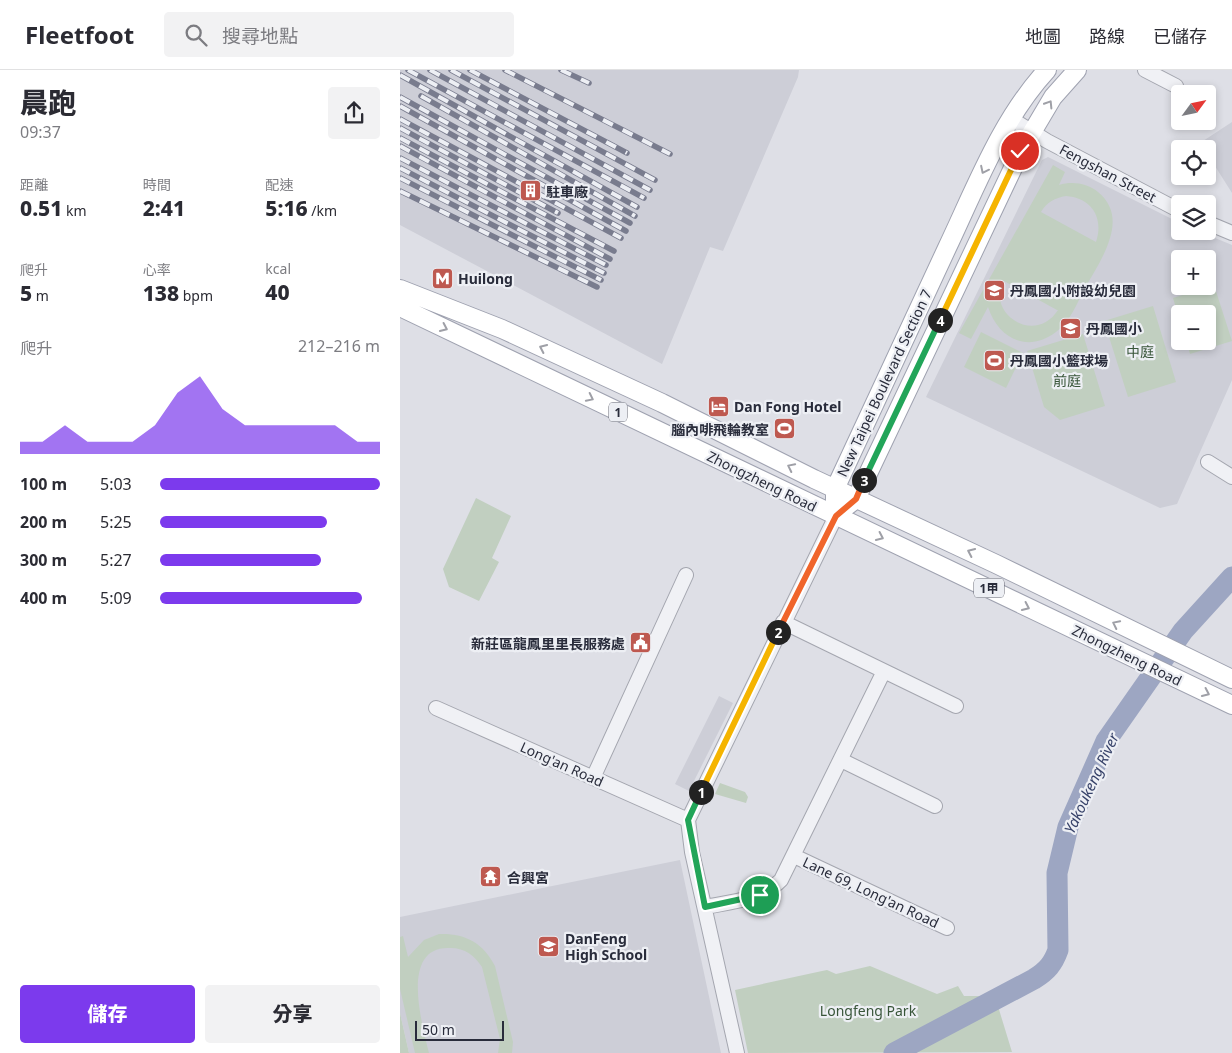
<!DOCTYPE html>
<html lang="zh-TW">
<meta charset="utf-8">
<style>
:root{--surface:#fff;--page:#f2f2f3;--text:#2b2b33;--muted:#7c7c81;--line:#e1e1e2;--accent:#7c3aed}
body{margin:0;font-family:"Noto Sans","Noto Sans TC",sans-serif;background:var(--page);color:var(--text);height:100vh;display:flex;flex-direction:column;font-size:19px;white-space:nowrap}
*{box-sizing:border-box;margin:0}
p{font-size:16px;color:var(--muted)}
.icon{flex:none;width:28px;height:28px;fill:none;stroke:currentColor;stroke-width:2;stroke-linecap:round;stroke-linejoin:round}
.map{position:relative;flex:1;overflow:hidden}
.side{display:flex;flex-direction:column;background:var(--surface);width:400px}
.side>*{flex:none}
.needle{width:32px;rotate:57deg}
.controls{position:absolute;left:771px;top:15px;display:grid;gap:10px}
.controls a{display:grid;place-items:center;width:45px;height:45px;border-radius:5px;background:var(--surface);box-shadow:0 2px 8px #0003;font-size:25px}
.scale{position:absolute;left:15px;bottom:12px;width:89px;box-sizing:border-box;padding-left:5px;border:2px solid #292c3b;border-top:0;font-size:14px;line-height:18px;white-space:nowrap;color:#292c3b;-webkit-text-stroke:4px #edeff4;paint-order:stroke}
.pin{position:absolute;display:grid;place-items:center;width:42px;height:42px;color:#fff;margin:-21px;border:2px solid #fff;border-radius:50%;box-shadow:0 1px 5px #0007}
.km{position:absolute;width:25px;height:25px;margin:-12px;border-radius:50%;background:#222;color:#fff;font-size:14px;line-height:25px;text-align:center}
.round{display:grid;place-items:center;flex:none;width:52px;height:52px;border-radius:5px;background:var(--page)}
.summary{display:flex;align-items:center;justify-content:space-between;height:85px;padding:0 20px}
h1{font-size:28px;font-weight:800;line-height:38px}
.figures{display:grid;grid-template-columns:repeat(3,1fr);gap:8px;height:85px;padding:5px 20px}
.figures div{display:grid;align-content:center}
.figures b{font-size:21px;font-weight:800}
.figures small{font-size:14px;font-weight:400}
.figures p{font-size:14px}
.chart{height:140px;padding:10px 20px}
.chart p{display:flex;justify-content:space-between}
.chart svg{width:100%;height:90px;margin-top:5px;fill:var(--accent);opacity:.7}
.primary-button{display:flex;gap:10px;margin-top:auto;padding:10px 20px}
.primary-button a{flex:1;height:58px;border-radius:5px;background:var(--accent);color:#fff;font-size:20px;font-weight:800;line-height:58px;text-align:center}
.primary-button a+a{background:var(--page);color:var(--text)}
ul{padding:0 20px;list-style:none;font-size:16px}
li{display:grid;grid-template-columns:80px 60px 1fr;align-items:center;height:38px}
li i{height:12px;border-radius:6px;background:var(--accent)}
header{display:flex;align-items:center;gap:30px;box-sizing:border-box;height:70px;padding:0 25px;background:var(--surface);border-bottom:1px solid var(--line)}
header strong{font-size:24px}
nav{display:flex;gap:28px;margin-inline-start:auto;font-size:18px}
.search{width:350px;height:45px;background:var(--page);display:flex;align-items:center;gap:12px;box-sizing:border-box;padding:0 18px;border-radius:5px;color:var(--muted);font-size:19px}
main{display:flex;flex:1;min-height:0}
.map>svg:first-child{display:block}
.built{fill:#cdced7;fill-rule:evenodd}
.green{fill:#c1cfc0;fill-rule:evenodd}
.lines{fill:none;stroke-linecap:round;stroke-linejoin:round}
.river{stroke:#9da6c2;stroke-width:21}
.minor-casing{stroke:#a4a6af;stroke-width:16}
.major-casing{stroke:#9fa2b0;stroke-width:20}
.minor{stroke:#f0f1f5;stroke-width:14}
.major{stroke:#fff;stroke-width:18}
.rail-casing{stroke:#797c8e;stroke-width:5.5}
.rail{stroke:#edeff4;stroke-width:4;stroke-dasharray:11;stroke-linecap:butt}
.oneway{stroke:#9fa0a7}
.split-1-casing{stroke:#fff;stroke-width:10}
.split-2-casing{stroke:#fff;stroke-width:10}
.split-3-casing{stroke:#fff;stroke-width:10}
.split-4-casing{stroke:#fff;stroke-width:10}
.split-5-casing{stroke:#fff;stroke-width:10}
.split-1{stroke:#22a559;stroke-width:6}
.split-2{stroke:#f5b400;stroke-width:6}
.split-3{stroke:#f0652b;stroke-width:6}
.split-4{stroke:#22a559;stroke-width:6}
.split-5{stroke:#f5b400;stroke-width:6}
.labels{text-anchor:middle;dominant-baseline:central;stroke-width:4.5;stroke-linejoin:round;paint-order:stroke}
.shield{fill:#edeff4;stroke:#646672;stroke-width:1}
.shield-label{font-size:12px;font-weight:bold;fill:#292c3b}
.street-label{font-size:14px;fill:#292c3b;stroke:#edeff4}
.poi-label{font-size:14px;font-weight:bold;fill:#292c3b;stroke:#edeff4;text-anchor:start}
.park-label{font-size:14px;fill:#385539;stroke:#edeff4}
.water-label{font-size:15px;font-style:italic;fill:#38436a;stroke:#edeff4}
</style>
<header>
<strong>Fleetfoot</strong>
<div class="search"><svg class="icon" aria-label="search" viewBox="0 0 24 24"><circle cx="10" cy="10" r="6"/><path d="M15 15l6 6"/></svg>搜尋地點</div>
<nav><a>地圖</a><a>路線</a><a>已儲存</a></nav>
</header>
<main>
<section class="side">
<div class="summary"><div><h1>晨跑</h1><p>09:37</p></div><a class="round"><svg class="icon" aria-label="share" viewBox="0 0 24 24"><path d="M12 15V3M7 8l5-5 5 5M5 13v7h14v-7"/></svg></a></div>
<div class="figures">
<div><p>距離</p><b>0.51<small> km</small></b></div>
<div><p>時間</p><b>2:41</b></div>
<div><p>配速</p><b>5:16<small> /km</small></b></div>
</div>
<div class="figures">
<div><p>爬升</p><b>5<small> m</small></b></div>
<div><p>心率</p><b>138<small> bpm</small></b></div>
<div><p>kcal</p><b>40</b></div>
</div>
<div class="chart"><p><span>爬升</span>212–216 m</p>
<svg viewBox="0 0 160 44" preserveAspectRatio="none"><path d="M0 44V38L10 38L20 30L30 38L40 38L50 38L60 30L70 14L80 6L90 22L100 30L110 30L120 30L130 30L140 30L150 38L160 38V44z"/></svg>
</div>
<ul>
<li><b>100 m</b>5:03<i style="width:100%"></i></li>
<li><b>200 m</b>5:25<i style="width:76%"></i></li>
<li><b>300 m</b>5:27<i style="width:73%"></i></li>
<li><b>400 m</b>5:09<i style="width:92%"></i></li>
</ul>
<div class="primary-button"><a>儲存</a><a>分享</a></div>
</section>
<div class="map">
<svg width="832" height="983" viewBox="0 0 832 983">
<rect width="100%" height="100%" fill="#dedfe6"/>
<path class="built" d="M0 0H399L398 7 323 181 310 177 262 294 0 155Z
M832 52V123L808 85V79H803L800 73Z
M648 87 780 153V161H798L832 175V310L777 434 760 438 526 327 642 90ZM780 189H808V216H780ZM780 244H808V271H780Z
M319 626 333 633 289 721 275 714Z
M280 790 321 983H9L0 943V847Z"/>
<path class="green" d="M653 95 665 102 659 115C672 111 687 113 698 122 731 149 700 191 685 218 677 233 670 252 656 262 627 284 598 268 588 237L571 269 559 263ZM666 126C692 128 704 148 696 172L641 142C647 132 655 128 666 126ZM604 211 657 240H658C635 276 585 243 604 211Z
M814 215 832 271 790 284 786 271H808V244H780V251L773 228Z
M753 236 776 312 728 327 704 251Z
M581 262 623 283 606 318 564 297Z
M683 264 705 336 660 350 644 337 627 281Z
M76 428 111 446 92 488 99 492 79 531 49 517 43 499Z
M320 713 345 722 348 727 346 733 315 724Z
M39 864C64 863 83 872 95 896L113 972 112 983H98L100 969 82 897C74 885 64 877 48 878 0 878 22 954 29 983H15L0 919V867L3 866 8 887 24 870Z
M470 896 537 924 558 916 564 926H578L597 933 612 982 348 983 335 920 422 901 427 900 436 904Z
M0 943 9 983H0Z"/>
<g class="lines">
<path class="river" d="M494 983 634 909C647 901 653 894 658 880L657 803 668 757 706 671 783 561 832 507"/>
<defs>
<path id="minor" d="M745 0 776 16
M610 48 647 71 780 141
M808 153 832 163
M808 392 832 407
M383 552 556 636
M36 638 288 750
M441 690 535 736
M193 708 286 505
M394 786 547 858
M305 837C331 832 362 830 381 810L484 601
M337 983 292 782 288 750 436 446"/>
<path id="major" d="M0 219 102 259 262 333 414 409 596 494 832 609
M0 237 832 635
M435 431V419C472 338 510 258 547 178 576 117 601 50 647 0
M447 436 456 429 621 81 653 27 677 0"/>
</defs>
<use href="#minor" class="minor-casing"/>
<use href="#major" class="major-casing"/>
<use href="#minor" class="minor"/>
<use href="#major" class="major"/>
<defs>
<path id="rail" d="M8 0 244 128
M30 0 250 120
M51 0 255 110
M70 0 227 83
M105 0 270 84
M161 0 189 13
M0 5 237 137
M21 26 235 146
M0 27 230 153
M0 36 226 161
M0 49 221 168
M0 58 158 143
M0 68 214 181
M0 76 210 189
M0 88 206 195
M0 98 204 203
M0 108 201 210
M0 121 197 217"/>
</defs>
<use href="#rail" class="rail-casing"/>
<use href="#rail" class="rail"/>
</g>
<defs><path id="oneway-chevron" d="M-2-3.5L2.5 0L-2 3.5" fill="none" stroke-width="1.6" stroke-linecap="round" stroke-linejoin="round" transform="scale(1.25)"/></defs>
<g class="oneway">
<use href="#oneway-chevron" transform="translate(649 34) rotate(-58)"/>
<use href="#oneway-chevron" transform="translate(584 100) rotate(116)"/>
<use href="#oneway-chevron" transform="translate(44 258) rotate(25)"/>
<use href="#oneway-chevron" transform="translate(143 278) rotate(-155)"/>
<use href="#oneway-chevron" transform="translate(190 328) rotate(26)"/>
<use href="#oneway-chevron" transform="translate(391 397) rotate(-154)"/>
<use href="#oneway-chevron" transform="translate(480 467) rotate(25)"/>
<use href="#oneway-chevron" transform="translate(571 482) rotate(-155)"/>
<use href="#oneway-chevron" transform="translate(626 537) rotate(25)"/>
<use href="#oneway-chevron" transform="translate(716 554) rotate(-154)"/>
<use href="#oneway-chevron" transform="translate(806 623) rotate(25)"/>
</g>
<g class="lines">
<defs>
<path id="split-1" d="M301 722 288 750 305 837 360 825"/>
<path id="split-2" d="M301 722 378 562"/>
<path id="split-3" d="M378 562 436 446 456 429 464 410"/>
<path id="split-4" d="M464 410 540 250"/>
<path id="split-5" d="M540 250 620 81"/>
</defs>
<use href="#split-1" class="split-1-casing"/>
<use href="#split-2" class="split-2-casing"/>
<use href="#split-3" class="split-3-casing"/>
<use href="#split-4" class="split-4-casing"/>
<use href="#split-5" class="split-5-casing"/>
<use href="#split-1" class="split-1"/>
<use href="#split-2" class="split-2"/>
<use href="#split-3" class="split-3"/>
<use href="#split-4" class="split-4"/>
<use href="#split-5" class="split-5"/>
</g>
<defs>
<symbol id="building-square" viewBox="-11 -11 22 22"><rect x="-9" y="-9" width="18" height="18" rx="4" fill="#be5950" stroke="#edeff4"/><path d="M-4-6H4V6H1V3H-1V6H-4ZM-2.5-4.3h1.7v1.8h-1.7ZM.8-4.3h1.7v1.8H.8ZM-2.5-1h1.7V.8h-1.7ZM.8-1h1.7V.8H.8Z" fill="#fff"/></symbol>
<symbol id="metro-square" viewBox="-11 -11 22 22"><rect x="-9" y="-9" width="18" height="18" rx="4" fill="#be5950" stroke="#edeff4"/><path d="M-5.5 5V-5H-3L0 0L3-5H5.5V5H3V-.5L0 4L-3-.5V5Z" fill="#fff"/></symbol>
<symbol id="university-square" viewBox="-11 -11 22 22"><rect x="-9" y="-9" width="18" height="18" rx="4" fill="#be5950" stroke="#edeff4"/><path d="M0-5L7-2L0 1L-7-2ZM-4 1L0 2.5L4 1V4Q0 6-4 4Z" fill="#fff"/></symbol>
<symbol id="school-square" viewBox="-11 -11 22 22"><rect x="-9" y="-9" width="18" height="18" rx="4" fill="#be5950" stroke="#edeff4"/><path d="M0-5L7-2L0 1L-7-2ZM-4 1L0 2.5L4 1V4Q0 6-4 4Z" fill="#fff"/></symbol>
<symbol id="stadium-square" viewBox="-11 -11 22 22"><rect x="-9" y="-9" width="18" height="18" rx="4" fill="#be5950" stroke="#edeff4"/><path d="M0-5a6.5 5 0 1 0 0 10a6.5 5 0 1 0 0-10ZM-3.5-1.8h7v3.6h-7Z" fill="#fff"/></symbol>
<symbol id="hotel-square" viewBox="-11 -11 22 22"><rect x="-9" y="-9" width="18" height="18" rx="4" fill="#be5950" stroke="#edeff4"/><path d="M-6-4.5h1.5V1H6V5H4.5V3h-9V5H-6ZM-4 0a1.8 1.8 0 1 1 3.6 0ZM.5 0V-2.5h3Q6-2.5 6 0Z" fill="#fff"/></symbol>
<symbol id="civic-square" viewBox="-11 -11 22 22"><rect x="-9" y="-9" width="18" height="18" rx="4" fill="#be5950" stroke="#edeff4"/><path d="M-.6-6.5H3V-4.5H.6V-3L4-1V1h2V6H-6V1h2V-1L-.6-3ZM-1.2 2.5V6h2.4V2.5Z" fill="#fff"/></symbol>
<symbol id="temple-square" viewBox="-11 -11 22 22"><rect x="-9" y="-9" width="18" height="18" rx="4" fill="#be5950" stroke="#edeff4"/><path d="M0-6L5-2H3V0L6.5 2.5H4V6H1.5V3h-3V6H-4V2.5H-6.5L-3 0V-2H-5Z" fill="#fff"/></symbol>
</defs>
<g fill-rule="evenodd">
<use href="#building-square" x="118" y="108" width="25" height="25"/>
<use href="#metro-square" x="30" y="196" width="25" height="25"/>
<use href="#university-square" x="582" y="208" width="25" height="25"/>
<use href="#school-square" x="658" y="246" width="25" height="25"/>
<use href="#stadium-square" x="582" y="278" width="25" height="25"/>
<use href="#hotel-square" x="306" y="324" width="25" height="25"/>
<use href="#stadium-square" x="372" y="346" width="25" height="25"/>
<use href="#civic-square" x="228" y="560" width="25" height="25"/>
<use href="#temple-square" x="78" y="794" width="25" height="25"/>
<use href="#school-square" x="136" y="864" width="25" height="25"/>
</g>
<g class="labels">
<g class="shield">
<rect x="209" y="332.5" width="18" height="19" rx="4"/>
<rect x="574" y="508.5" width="30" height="19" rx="4"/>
</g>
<g class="shield-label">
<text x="218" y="342">1</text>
<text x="589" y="518">1甲</text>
</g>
<g class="street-label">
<text transform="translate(708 103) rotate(28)">Fengshan Street</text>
<text transform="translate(484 313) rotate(-65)">New Taipei Boulevard Section 7</text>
<text transform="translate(362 411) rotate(26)">Zhongzheng Road</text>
<text transform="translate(727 585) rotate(26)">Zhongzheng Road</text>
<text transform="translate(162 694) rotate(24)">Long'an Road</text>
<text transform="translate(471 822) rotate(25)">Lane 69, Long'an Road</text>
</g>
<g class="poi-label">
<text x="146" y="121">駐車廠</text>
<text x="58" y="208">Huilong</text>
<text x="610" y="220">丹鳳國小附設幼兒園</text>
<text x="686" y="258">丹鳳國小</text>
<text x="610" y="290">丹鳳國小籃球場</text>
<text x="334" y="336">Dan Fong Hotel</text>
<text x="369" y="359" text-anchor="end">腦內啡飛輪教室</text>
<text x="225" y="573" text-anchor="end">新莊區龍鳳里里長服務處</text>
<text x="107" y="807">合興宮</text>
<text x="165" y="868">DanFeng<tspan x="165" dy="16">High School</tspan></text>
</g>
<g class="park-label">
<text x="740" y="281">中庭</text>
<text x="667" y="310">前庭</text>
<text x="468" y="940">Longfeng Park</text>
</g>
<g class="water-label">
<text transform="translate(691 713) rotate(-65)">Yakoukeng River</text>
</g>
</g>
</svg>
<div class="controls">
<a><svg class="needle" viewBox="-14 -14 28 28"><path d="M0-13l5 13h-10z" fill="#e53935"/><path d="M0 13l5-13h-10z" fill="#7c7c81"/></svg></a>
<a><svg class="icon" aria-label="locate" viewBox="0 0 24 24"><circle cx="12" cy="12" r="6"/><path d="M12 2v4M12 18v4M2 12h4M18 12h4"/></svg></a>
<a><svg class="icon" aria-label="layers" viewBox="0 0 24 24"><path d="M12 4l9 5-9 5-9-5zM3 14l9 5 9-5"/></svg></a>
<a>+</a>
<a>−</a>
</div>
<div class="scale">50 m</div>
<div class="pin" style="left:360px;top:825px;background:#1e9e55"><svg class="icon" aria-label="arrive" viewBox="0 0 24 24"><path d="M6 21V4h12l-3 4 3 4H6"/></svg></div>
<div class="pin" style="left:620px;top:81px;background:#d93025"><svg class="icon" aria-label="check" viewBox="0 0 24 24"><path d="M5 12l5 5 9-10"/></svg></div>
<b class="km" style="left:301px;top:722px">1</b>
<b class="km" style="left:378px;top:562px">2</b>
<b class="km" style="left:464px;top:410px">3</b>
<b class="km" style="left:540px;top:250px">4</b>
</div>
</main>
